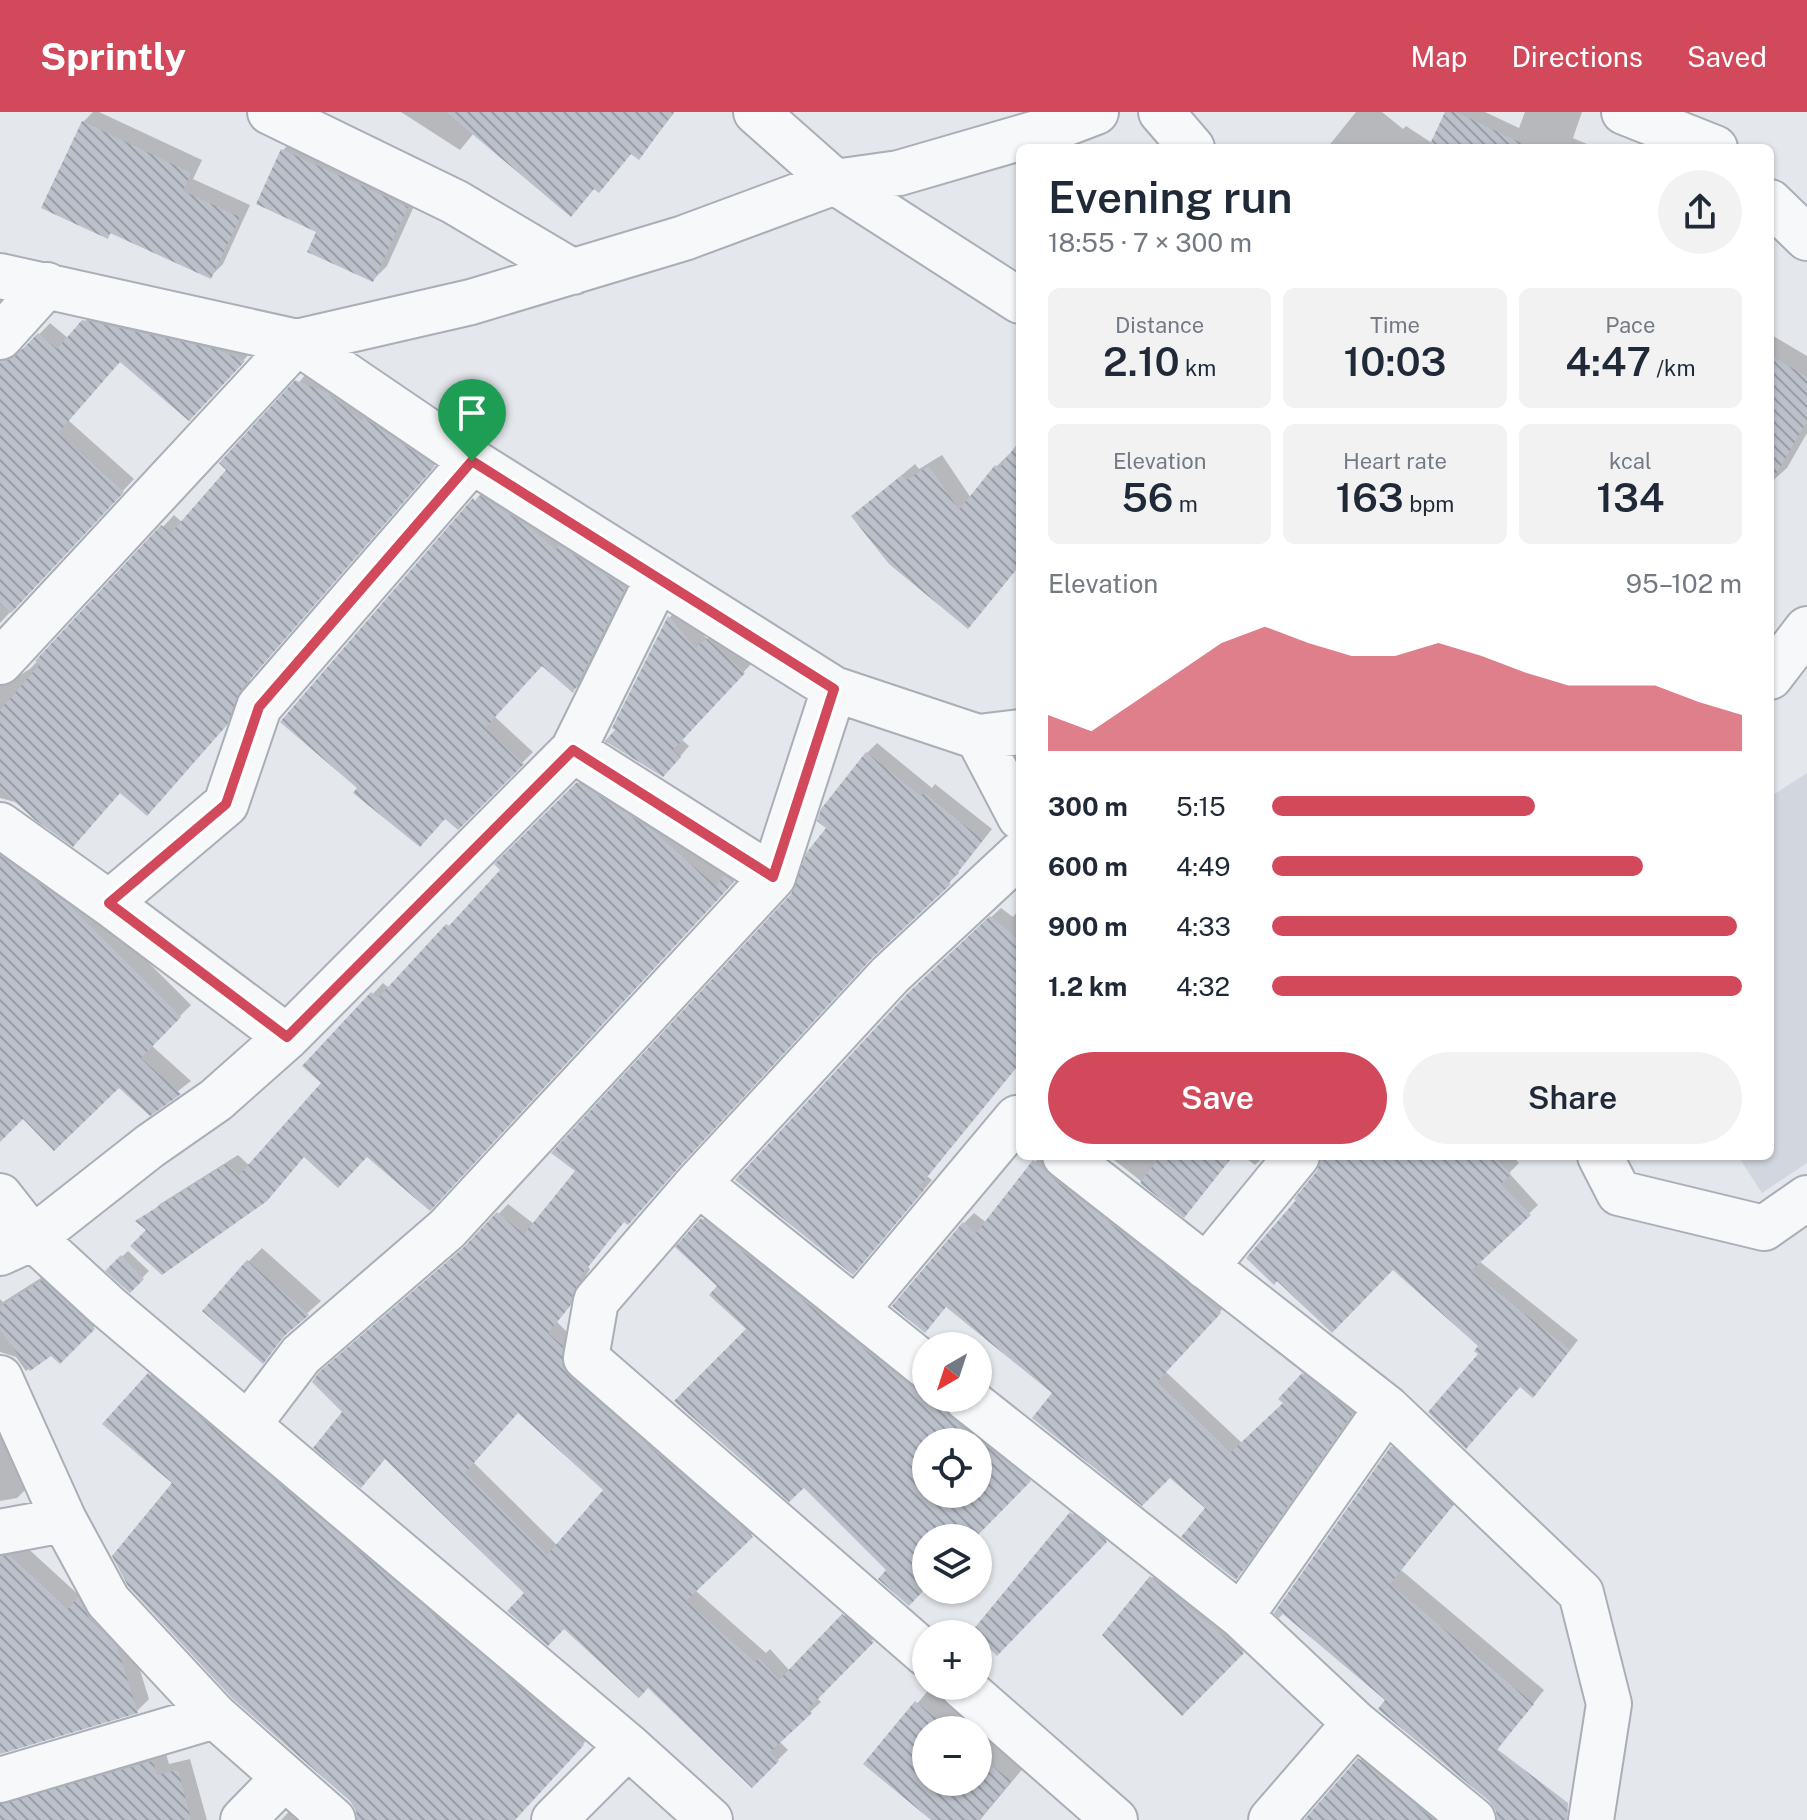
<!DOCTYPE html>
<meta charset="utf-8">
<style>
:root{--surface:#fff;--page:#f2f2f3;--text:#1f2937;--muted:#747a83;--accent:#d1495b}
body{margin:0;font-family:"Public Sans",sans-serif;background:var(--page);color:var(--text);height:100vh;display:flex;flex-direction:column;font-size:30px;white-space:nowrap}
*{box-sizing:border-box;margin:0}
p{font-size:26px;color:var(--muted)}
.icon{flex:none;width:44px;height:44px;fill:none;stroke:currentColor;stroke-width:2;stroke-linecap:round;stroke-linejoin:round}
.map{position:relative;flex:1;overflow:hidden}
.side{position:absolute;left:1016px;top:32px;width:758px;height:1016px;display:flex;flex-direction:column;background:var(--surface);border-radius:12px;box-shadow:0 2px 6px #0004}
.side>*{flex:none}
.needle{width:52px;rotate:219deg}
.controls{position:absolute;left:912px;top:1220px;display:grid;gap:16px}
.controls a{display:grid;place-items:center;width:80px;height:80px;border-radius:50%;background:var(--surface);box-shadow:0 2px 6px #0004;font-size:40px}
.pin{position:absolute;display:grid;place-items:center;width:68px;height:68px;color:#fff;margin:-82px -34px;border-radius:50% 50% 50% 0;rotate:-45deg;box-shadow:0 0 8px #0007}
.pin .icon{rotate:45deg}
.round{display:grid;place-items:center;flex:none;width:84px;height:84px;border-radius:42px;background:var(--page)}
.headline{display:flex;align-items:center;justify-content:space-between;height:136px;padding:0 32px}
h1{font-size:44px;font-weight:600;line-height:60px}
.stats{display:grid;grid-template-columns:repeat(3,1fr);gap:12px;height:136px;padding:8px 32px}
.stats div{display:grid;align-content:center;border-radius:12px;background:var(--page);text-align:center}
.stats b{font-size:40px;font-weight:600}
.stats small{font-size:22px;font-weight:400}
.stats p{font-size:22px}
.chart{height:224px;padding:16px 32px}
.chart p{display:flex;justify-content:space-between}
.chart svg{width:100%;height:144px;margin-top:8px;fill:var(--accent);opacity:.7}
.primary-button{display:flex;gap:16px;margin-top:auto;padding:16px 32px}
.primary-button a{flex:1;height:92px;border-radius:48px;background:var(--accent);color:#fff;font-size:32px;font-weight:600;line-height:92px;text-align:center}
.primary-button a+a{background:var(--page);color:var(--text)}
ul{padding:0 32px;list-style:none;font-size:26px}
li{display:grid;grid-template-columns:128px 96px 1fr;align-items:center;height:60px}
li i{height:20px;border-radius:10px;background:var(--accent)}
header{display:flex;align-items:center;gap:48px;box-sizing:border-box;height:112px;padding:0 40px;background:var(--accent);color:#fff}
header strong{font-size:38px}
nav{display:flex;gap:44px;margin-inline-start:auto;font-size:28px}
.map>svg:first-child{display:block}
.built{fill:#d2d6de}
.shadow{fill:#0003;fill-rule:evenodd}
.building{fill:url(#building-back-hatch);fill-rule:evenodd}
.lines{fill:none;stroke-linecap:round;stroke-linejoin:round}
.minor-casing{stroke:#a9aeb7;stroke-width:48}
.minor{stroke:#f7f8fa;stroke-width:44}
.route-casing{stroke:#fff;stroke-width:16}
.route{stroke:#d1495b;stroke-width:10}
</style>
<header>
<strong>Sprintly</strong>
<nav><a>Map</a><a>Directions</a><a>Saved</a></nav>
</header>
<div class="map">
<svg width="1807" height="1708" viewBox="0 0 1807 1708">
<defs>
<pattern id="building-back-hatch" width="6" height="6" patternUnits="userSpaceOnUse" patternTransform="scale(2)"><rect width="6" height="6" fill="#bbc0ca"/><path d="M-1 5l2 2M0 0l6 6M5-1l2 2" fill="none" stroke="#989da6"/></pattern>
</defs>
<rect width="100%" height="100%" fill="#e4e7ec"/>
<path class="built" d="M1807 661V1051L1762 1081 1738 1044H1770V685Z"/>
<path class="shadow" d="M93 0H99L202 48 193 67 250 93 223 152 211 164 112 120 107 125 83 10Z
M401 0H673L674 1 639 45 632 40 474 21 460 38Z
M1356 0H1382L1403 17 1406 14 1432 31 1447 0H1485L1519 16 1525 0H1582L1573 26 1596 36H1327Z
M297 25 420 81 387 154 373 168 319 119 283 38Z
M96 197 254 237 200 295 121 247 68 308 134 367 0 511V235L8 239 20 238 29 233 50 211 69 227Z
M1770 222 1807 244V321L1787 356 1770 371Z
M309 258 444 342 251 565 237 599 159 690 121 679 73 732 15 690 0 686V560L6 563H20L30 557 174 403 183 411 229 358Z
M1020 332V453L853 404 915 352 919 357 942 343 971 386 997 354 1009 342 1011 344Z
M485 377 635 464 584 568 573 579 543 551 494 604 533 640 458 715 446 705 360 676 283 609Z
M679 496 707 527 717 517 753 550 681 627 689 634 673 653 614 615 670 505Z
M877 631 932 676 935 672 992 717 958 760 959 761 876 839 625 1108 588 1155 590 1157 581 1172 579 1182 557 1210 761 1414 695 1478 766 1541 770 1537 790 1559 854 1494 882 1518 816 1585 821 1590 779 1629 788 1638 752 1673 648 1574 527 1481 386 1345 472 1130 508 1092 534 1112 793 783 867 641ZM518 1299 606 1377 558 1434 473 1350Z
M589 661 662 707 727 764 736 754 743 759 439 1087 368 1042 304 1043 149 1118V1103L160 1092 238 1043 250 1054 324 971 305 954 383 871 389 876 503 758 497 752Z
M0 724 79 781 191 893 151 933 191 969 150 1001 119 973 23 1004 0 1027Z
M1001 796 1013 805 1020 797V951L927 1064 932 1068 862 1151 920 871Z
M1040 1044H1054L1229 1190 1165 1259 1242 1331 1285 1291 1281 1286 1313 1252 1362 1290 1246 1455 1236 1465 1207 1396 1170 1363 1055 1280 964 1111 974 1101 987 1111Z
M1109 1044H1233L1184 1103Z
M1243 1044H1264L1255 1053Z
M1323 1044H1512L1519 1051 1509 1061 1538 1093 1479 1149 1578 1228 1542 1274 1481 1242V1233L1393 1155 1299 1088 1318 1060Z
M714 1096 926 1265V1286H955L1040 1357 972 1426H926V1473L888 1458 749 1217 720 1174 678 1135ZM926 1330H978V1382H926Z
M262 1136 321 1189 293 1214 262 1250 248 1150Z
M128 1139 149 1159 130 1178 108 1158Z
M55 1157 106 1203 60 1249 51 1241 26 1259 16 1245 0 1240V1187L3 1190Z
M162 1251 594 1620 513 1708H359V1700L175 1371 150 1263Z
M0 1288 29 1374 17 1386 0 1389Z
M1404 1323 1464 1380 1401 1458 1544 1578 1489 1648 1387 1589 1392 1335Z
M1085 1388 1119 1415 997 1541 975 1519Z
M0 1429 23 1432 81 1485 129 1523 149 1587 137 1599 0 1640Z
M1162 1454 1253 1529 1182 1601 1105 1522Z
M932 1574H941L1030 1648 980 1708H934L866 1652ZM926 1618H978V1670H926Z
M1371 1636 1459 1708H1307Z
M165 1638 169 1652 190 1647 207 1708H0V1677Z
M299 1689 321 1708H281Z"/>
<path class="building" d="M446 0H674L639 48 631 42 599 81 594 77 571 105Z
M1445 0H1456L1532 36H1428Z
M82 9 191 61 183 79 240 105 211 167 110 121 108 127 41 96Z
M281 37 408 95 373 170 307 140 316 120 256 92Z
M82 208 215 237 245 249 189 309 120 250 58 321 124 380 11 501 0 491V249L8 248 18 242 38 221 57 237Z
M1770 243 1807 265V309L1770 372Z
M295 268 327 281 362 309 364 306 435 354 240 579 227 613 147 704 120 681 73 735 35 708 0 676V598L40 552 35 549 161 413 171 421 226 358 219 351Z
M1020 328V453L968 517 889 452 851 404 902 363 906 368 929 354 959 398 995 353 999 356Z
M480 384 531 416 556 438 559 433 625 476 573 581 542 554 485 616 524 652 458 718 445 707 420 735 353 681 357 676 280 610 473 386 475 389Z
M668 504 696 536 706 526 745 561 673 638 681 645 663 665 605 629 615 618 612 616Z
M866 640 921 684 924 681 983 728 949 771 951 772 872 846 680 1054 628 1113 624 1110 579 1166 581 1168 572 1184 570 1194 548 1221 563 1234 562 1254 570 1265 753 1425 686 1489 755 1550 759 1546 779 1568 842 1502 874 1530 808 1597 812 1601 770 1640 779 1649 752 1676 648 1576 639 1586 564 1517 548 1534 507 1499 524 1481 385 1347 361 1376 313 1336 342 1300 312 1270 319 1260 463 1136 497 1100 524 1122 575 1059 551 1041 791 782 807 740 826 716 817 709 821 697ZM518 1301 603 1378 547 1443 465 1361Z
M577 670 652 718 716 774 724 764 734 770 430 1099 367 1045 338 1076 304 1045 267 1089 162 1163 130 1134 146 1118 135 1109 226 1052 239 1063 321 971 302 954 371 880 378 886 446 812 449 814 500 758 494 752Z
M0 744 68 792 181 905 141 946 181 982 150 1004 119 976 54 1039 23 1007 0 1030Z
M990 804 1020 828V951L919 1075 924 1078 853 1163 735 1068 908 881Z
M1160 1044H1233L1184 1106 1140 1071Z
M1321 1044H1494L1511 1062 1501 1072 1531 1103 1471 1159 1570 1238 1533 1286 1520 1275 1466 1337 1428 1300 1478 1242 1474 1239 1478 1234 1393 1158 1332 1221 1277 1169 1274 1173 1246 1146 1296 1088 1294 1087 1317 1059Z
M1033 1048 1050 1064 1198 1180 1221 1201 1157 1270 1231 1340 1283 1291 1278 1287 1302 1261 1353 1301 1236 1468 1181 1425 1205 1396 1170 1366 1142 1394 1032 1306 1052 1281 946 1195 925 1221 892 1194 963 1110 976 1121Z
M701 1106 910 1274 926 1278V1286H941L943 1296 950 1306 1031 1369 975 1426H926V1476L909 1494 878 1467 886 1458 804 1376 789 1390 674 1289 746 1217 709 1183 717 1174 675 1135ZM926 1330H978V1382H926Z
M121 1143 144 1167 130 1181 105 1159Z
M247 1148 309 1203 284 1224 263 1252 202 1199Z
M42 1168 95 1217 60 1252 51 1244 30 1259 0 1218V1195Z
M148 1261 521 1576 584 1633 515 1708H357L356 1699 350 1689 232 1586 128 1474 112 1444 172 1371 102 1312Z
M1391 1334 1453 1393 1390 1472 1534 1592 1497 1637 1568 1691 1567 1708H1497L1496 1699 1489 1689 1378 1597 1385 1588 1283 1502 1279 1506 1274 1501Z
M1070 1400 1107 1430 997 1544 978 1525V1522L972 1519Z
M0 1444H10L68 1497 78 1485 89 1506 117 1535 138 1601 0 1642Z
M1150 1464 1244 1541 1182 1604 1102 1523Z
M915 1589 950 1618H926V1670H978V1642L1011 1669 979 1708H931L863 1652Z
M1358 1646 1434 1708H1304Z
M153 1649 157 1663 178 1658 191 1708H0V1692Z"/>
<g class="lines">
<defs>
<path id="minor" d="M270 0 455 90 573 160
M756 0 835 70 1020 189
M1161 0 1192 36
M1624 0 1715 36
M1770 90 1807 126
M0 164 297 230 472 349 834 577 978 625 1020 620
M0 225 47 173
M0 550 297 230 471 190 684 126 835 70 899 61 1054 16 1096 0
M1770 565 1807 517
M978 625 1020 705
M573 638 773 765
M0 713 109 791 287 925
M109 791 226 692 259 595 472 349
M1065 1044 1387 1296 1241 1504
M1600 1044 1619 1081 1764 1116 1807 1086
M698 1071 926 1254
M0 1084 33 1126 107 1194 628 1634 710 1708
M0 1141 33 1126 150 1034 216 988 287 925 573 638 657 468
M1206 1155 1297 1044
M856 1198 1017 1006
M0 1266 64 1408 108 1489 215 1604 333 1708
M966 1286 1241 1504 1355 1611 1473 1708
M1387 1296 1581 1481 1609 1592 1591 1708
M248 1313 301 1243 447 1117 773 765 834 577
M0 1420 64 1408
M926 1542 586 1246 596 1189 698 1071 890 863 1020 742
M962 1574 1115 1708
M0 1668 215 1604
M243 1708 284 1666
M554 1708 628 1634
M1271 1708 1355 1611"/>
</defs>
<use href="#minor" class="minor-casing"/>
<use href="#minor" class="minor"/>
</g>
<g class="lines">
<defs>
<path id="route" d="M472 349 834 577 773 765 573 638 287 925 109 791 226 692 259 595Z"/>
</defs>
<use href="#route" class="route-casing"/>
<use href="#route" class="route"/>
</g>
</svg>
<div class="controls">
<a><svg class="needle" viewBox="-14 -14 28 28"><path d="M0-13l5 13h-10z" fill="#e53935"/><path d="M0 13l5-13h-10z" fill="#747a83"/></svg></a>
<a><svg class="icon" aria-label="locate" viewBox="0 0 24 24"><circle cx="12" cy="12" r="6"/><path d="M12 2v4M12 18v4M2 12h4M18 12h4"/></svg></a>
<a><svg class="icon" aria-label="layers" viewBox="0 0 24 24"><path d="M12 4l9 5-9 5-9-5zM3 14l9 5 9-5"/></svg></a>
<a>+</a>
<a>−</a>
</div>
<div class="pin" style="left:472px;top:349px;background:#1e9e55"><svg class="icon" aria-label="arrive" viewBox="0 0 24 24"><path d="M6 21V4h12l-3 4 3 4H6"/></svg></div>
<section class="side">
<div class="headline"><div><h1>Evening run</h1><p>18:55 · 7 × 300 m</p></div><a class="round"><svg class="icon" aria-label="share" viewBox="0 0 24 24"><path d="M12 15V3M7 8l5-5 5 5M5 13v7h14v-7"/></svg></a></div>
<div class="stats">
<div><p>Distance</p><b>2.10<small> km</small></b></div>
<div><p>Time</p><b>10:03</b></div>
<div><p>Pace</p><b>4:47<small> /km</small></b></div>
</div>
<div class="stats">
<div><p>Elevation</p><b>56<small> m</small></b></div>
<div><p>Heart rate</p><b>163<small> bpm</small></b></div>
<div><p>kcal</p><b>134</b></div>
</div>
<div class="chart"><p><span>Elevation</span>95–102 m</p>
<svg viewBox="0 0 160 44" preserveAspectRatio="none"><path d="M0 44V33L10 38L20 29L30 20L40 11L50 6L60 11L70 15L80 15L90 11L100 15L110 20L120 24L130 24L140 24L150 29L160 33V44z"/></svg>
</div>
<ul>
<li><b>300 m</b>5:15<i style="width:56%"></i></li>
<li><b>600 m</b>4:49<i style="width:79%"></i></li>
<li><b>900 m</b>4:33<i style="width:99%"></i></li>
<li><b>1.2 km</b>4:32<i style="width:100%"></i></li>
</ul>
<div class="primary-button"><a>Save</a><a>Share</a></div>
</section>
</div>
